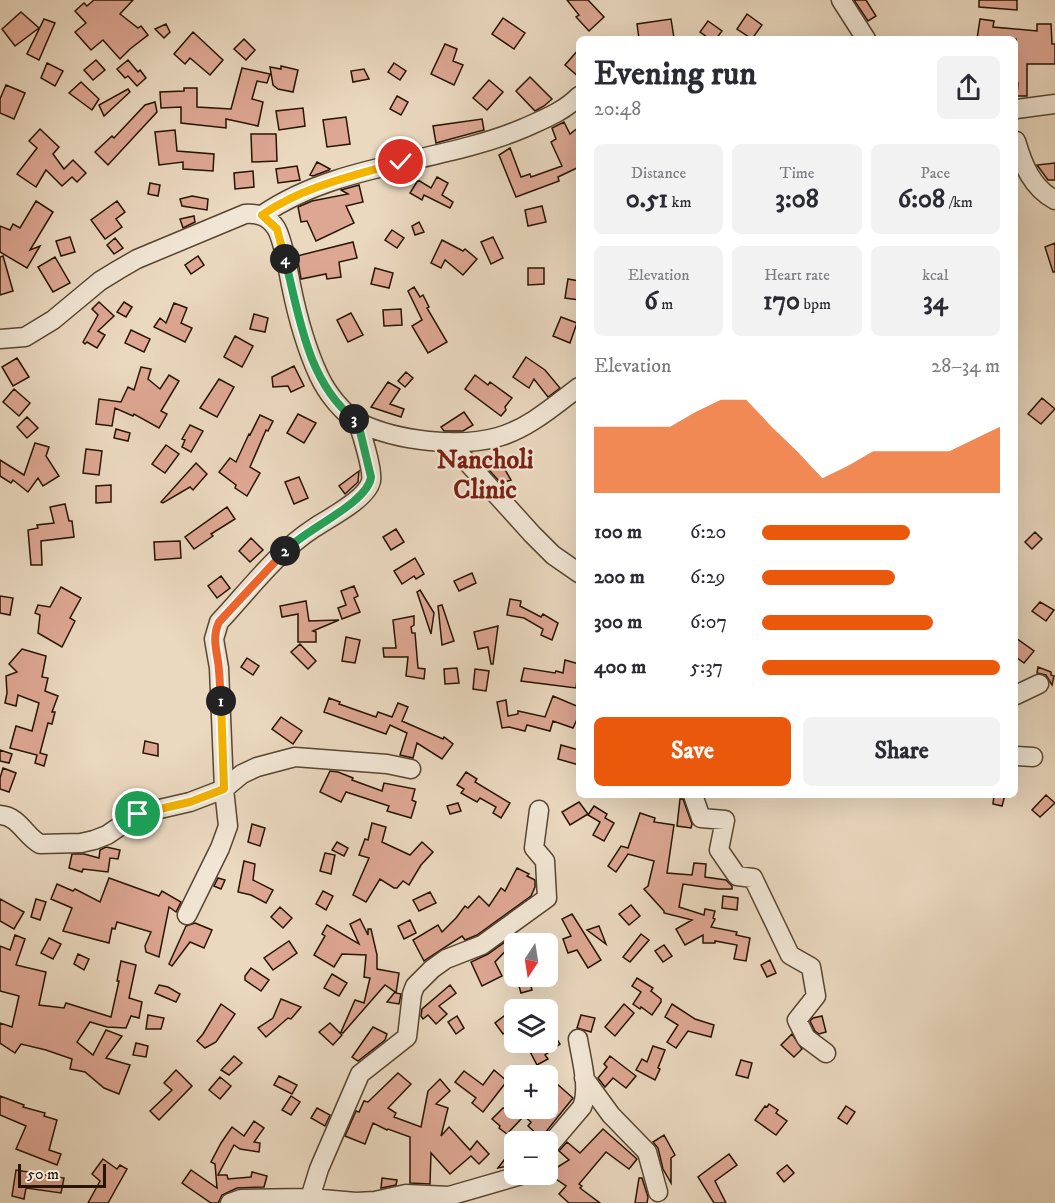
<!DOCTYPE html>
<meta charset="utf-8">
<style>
:root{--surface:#fff;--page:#f2f2f3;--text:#2b2b33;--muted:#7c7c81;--accent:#ea580c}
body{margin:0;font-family:"IM FELL DW Pica",serif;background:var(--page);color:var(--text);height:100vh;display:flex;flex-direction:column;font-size:22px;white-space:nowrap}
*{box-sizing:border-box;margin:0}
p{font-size:20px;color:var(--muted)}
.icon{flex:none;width:33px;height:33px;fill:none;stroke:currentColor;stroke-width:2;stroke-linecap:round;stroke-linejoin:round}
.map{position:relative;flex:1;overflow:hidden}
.panel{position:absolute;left:576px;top:36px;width:442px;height:762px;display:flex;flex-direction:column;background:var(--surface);border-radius:9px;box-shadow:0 6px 24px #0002}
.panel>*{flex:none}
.needle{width:39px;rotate:192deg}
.buttons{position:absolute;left:504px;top:933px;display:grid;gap:12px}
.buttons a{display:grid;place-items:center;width:54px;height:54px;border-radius:9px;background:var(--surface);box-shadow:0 6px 24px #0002;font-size:30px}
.scale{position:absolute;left:18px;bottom:15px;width:88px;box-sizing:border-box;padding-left:6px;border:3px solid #271401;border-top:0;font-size:16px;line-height:21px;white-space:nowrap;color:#271401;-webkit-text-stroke:4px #f1e6d5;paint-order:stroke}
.pin{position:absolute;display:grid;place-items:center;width:51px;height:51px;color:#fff;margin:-26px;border:3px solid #fff;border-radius:50%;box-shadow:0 2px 6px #0007}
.km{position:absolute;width:30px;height:30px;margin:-15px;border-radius:50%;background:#222;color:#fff;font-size:16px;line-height:30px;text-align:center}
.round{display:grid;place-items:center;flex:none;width:63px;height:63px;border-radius:9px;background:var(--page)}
.headline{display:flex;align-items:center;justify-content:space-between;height:102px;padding:0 18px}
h1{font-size:33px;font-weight:700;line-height:45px}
.stats{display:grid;grid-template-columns:repeat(3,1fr);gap:9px;height:102px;padding:6px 18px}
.stats div{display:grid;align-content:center;border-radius:9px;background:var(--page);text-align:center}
.stats b{font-size:26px;font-weight:700}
.stats small{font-size:16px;font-weight:400}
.stats p{font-size:16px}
.chart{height:168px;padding:12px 18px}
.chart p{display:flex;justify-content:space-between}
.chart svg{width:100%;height:108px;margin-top:6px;fill:var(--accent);opacity:.7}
.action{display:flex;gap:12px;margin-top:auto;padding:12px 18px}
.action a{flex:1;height:69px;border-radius:9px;background:var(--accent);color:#fff;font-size:24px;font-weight:700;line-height:69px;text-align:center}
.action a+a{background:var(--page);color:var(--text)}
ul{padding:0 18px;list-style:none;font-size:20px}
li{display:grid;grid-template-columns:96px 72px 1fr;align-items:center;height:45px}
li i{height:15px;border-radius:8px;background:var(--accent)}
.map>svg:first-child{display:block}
.building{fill:#dea794;stroke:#271401;stroke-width:1.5}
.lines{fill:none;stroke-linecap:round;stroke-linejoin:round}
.minor-casing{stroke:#584530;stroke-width:21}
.minor{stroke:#f1e6d5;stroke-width:18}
.split-1-casing{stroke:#fff;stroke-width:12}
.split-2-casing{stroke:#fff;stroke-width:12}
.split-3-casing{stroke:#fff;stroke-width:12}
.split-4-casing{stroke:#fff;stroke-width:12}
.split-5-casing{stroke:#fff;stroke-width:12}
.split-1{stroke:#f5b400;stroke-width:8}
.split-2{stroke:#f0652b;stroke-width:8}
.split-3{stroke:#22a559;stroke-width:8}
.split-4{stroke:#22a559;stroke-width:8}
.split-5{stroke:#f5b400;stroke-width:8}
.labels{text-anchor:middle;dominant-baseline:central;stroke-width:4.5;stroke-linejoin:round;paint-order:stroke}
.quarter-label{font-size:26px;font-weight:bold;fill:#7a1f14;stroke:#f1e6d5}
</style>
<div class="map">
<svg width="1055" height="1203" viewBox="0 0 1055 1203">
<rect width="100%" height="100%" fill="#ead8bf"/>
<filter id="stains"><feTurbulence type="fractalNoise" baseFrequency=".00333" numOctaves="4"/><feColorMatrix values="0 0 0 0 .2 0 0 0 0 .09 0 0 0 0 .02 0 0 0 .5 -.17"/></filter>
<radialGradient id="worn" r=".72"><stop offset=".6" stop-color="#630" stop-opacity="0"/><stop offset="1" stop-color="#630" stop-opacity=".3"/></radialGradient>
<path class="building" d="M94 0H133L120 14 138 28 141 26 148 35 130 49 120 59 103 40 91 50 75 32 86 23 75 11 84 3 87 6Z
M567 0H588L604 17 589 31 576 17 579 15Z
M854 0H866L876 16 868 21Z
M979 0H1017V10L979 7Z
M21 12 39 28 15 46 2 29Z
M747 14 762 25 752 39 737 29Z
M503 18 525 33 514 49 492 34Z
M44 19 55 23 39 60 27 54Z
M671 19 674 38 639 39 637 24Z
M980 19 994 21 993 27 1037 31V24H1051L1052 44H1055V64H1027V96H1017L1018 83H1016V39H977Z
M708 21 722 31 716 39H710L700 32Z
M166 24 170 32 164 38 155 29Z
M193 32 223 60 210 75 190 58 185 64 174 54Z
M244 39 255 50 246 60 234 49Z
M445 44 457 49 453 61 463 65 454 85 431 74Z
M579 49V77L565 65Z
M96 60 105 70 93 80 84 70Z
M128 60 138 72 140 70 146 78 137 86 128 76 125 78 117 69Z
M47 63 63 71 55 86 41 78Z
M394 63 406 71 400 80 388 72Z
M281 66 298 70 293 92 278 89 273 85 270 67 281 69Z
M242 68 270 74 267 83 257 81 252 99 263 102 258 126 226 119V128L181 123V107L161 108 160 92 184 91V88H197V107L231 109Z
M364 69 369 79 353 82 351 71Z
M530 77 552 99 544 106 535 111 516 91Z
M489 80 503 92 487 110 473 98Z
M81 82 99 99 92 110 69 93Z
M6 85 25 93 14 119 0 113V99Z
M128 89 130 92 104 116 99 105Z
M397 96 408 102 401 115 390 109Z
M155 102 157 112 108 165 95 152 112 136 114 138 145 105Z
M303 108 305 126 279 130 276 111Z
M346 117 350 144 327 147 323 120Z
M482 119 484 130 436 143 433 126Z
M564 122 570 134 579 127V167L558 177 559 181 516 197 499 155 510 148 521 177 530 174 531 177 562 166 551 142 556 139 552 128Z
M40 129 59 147 53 154 64 169 73 160 86 173 77 182 72 177 62 186 46 170 36 187 17 174 37 148 29 141Z
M175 130 177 151 214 154 213 171 183 169V162L159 165 155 132Z
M251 134H276L277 161 252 162Z
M317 162 330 169 329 170 313 176 310 175Z
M1055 163V180H1048L1037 165Z
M297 166 300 180 278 183 276 169Z
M253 171 254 187 235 189 234 173Z
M437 177 448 183 442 195 453 202 450 208 424 195 422 200 410 193 418 180 431 188Z
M150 183 160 185 158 196 148 194Z
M359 185 363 202 346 206 354 223 316 241 307 221 301 222 298 207 312 201 348 194 341 190Z
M192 196 208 199 207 210 182 206 180 199Z
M36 201 53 212 30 250 40 246 27 268 0 252V226L10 230 13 224 20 228Z
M117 201 125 212 116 219 122 227 105 239 91 220Z
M542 206 546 222 528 226 525 210Z
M194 216 195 222 183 228 180 219Z
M419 222 424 232 415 235 412 226Z
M392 230 404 238 397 248 385 240Z
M70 237 75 252 61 256 56 241Z
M493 237 503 258 491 264 481 242Z
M115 238 123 248 114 254 107 245Z
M442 240 463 251 465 249 477 259 463 275 445 260 441 268 431 263Z
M353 242 357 258 339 262 341 277 327 279 326 274 301 279 297 256Z
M1055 243V272H1053L1045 247Z
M3 256 13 291 0 295V257Z
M198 256 204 265 191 274 185 265Z
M55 257 70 283 53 292 38 267Z
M375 268 393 273 389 288 371 284Z
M528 268H544V284L528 285Z
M568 279 579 281V300L565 298Z
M414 287 420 297 423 295 429 307 427 308 447 342 428 353 412 326 422 320 408 291Z
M99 302 114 316 98 331 105 335 97 348 87 342 85 344 83 342 98 315 92 309Z
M124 302 132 307 126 317 117 312Z
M174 303 187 308 181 323 192 328 185 342 154 327 160 318 166 323Z
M401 309 402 325 384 326 383 310Z
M351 313 363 335 348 342 337 320Z
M254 314 268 318 265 332 250 329Z
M561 317 577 323 570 343 553 336Z
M131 330 150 339 144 352 125 343Z
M235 336 253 346 242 367 224 357Z
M526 357 545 370 560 388 548 397 534 379 529 388 513 377Z
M17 358 29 377 13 386 2 367Z
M294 366 304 386 291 392 288 386 273 387 272 377Z
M141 367 151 369 148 379 160 389 169 375 179 381 161 411 167 414 159 428 134 414 133 416 115 408 112 426 96 424 99 399 121 402 128 387 134 390Z
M406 372 413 378 405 387 398 381Z
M475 375 488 385 490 382 512 398 505 407 506 410 501 416 465 389Z
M219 379 234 387 217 417 200 408Z
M388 382 400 389 390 404 404 409 401 417 371 407Z
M14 389 30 403 19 416 3 402Z
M1042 398 1055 409 1041 424 1028 414Z
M464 412 473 425 463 431H444L441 427Z
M298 414 316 423 304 443 287 433Z
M260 415 273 421 268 431 266 430 250 467 260 473 247 496 235 488 236 485 219 472 230 458 236 462 249 434 250 435Z
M27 417 38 428 27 438 17 427Z
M190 425 203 431 191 452 182 447 185 440 182 439Z
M116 429 130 433 128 441 114 438Z
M35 443 49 447 46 456 59 476 43 486 38 478 28 492 13 480 11 483 0 476V460L24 475Z
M166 445 179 454 165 473 152 464Z
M86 449 102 451 99 475 83 473Z
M497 456 511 480 501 483 488 469 485 462Z
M196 463 207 474 193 490 190 487 163 503 161 502Z
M359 471 358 482 345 494 339 486Z
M299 477 308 498 294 504 285 482Z
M111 485V502L96 503V486Z
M65 504 69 521H72L74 537 41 541 42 565H31L28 530 38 528 37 525 54 523 50 507Z
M227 507 235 519 211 534 213 536 194 549 185 537Z
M396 529 404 542 391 550 383 537Z
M1035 532 1042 539 1032 549 1025 542Z
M251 538 263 550 250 562 239 551Z
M180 541 181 558 155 560 154 542Z
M415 558 424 574 416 579 414 576 402 584 394 571Z
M472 573 476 583 459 591 454 581Z
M221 576 230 588 217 598 208 586Z
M354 586 358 596 354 598 360 612 342 619 338 608 346 605 341 591Z
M61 587 81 598 70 618 75 621 62 647 38 633 40 615 35 613 38 605 50 607Z
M420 590 434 613 431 634 417 592Z
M0 596 13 598 10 615 0 613Z
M510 599 521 601 520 606 541 617 543 614 558 623 552 640 541 635 543 629 524 618 507 615Z
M306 601 309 621 339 620 313 631 316 632V642H298V614L282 617 280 606Z
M1040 602 1054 610 1046 621 1032 611Z
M442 605 454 641 442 645 438 606Z
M414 616V625L411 627 412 633H415L418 668 425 669 424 679 406 676 408 657H384L383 648H396L393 620Z
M498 626 493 664H491L488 647 478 649 474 632Z
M346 637 360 640 355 663 342 661Z
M1016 638 1034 651 1024 663 1016 657Z
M300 644 316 661 308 669 291 652Z
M22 649 46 656 42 677 48 678 45 691 58 696 52 712H55L52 724 48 723 40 753 47 755 44 766 35 763 37 755 10 748 16 726 32 731 39 703 18 695 16 706 5 703 7 693 6 676 17 672 9 664Z
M247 658 259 666 253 675 241 667Z
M565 660 579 664 576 688 521 681 524 668 555 673 556 671 563 673Z
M1038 667 1051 672V675L1054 676 1052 685 1046 675 1037 673Z
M457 668 459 683 445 684 444 669Z
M475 669 489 671 486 691 473 689Z
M553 696 579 707V715L573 728 553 721 550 731 527 725 525 731 509 727 502 728 497 702 506 700 508 716 518 714V711L545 717Z
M329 698 340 702 339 704 376 717 378 712 392 717 398 703 408 707 402 721 443 739 444 737 453 744 442 759 417 743 413 758 400 755 407 733 390 725 386 734 324 712Z
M281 717 302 731 293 744 272 729Z
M145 741 158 744V756L143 753Z
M561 745 579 750V765L558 759Z
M0 750 12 754 9 763 0 761Z
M3 768 16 773 9 792 0 789V778Z
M330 771 338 772 353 778 352 780 382 791 384 783 415 789 412 800 416 802 411 818 387 811 389 806 346 792 341 802 320 792Z
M466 772 477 779 475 782 510 803 501 818 493 813 496 807 480 798 477 802 461 793 464 789 457 785Z
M994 795H1005L1002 806 993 804Z
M1046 795 1055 803 1040 817 1032 810Z
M680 799H683L692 824 691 828 677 826Z
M579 802 588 814 570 825 562 812Z
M458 803 461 811 450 814 447 806Z
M594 806 607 814 605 818 614 823 604 841 593 835 600 822 588 815Z
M640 813 655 818 654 822 674 825 667 873 692 875 694 863 706 864 705 877 726 880 732 886V889H718L683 884 679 907 704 915 705 909 715 911 713 918 715 919 711 927 737 932 736 935 750 938 746 961 734 959 737 945 715 941V943H703V935L685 945 676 929 692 920 664 913V911L644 889 648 886 654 861 628 854 616 872 608 866 621 846 628 848Z
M372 823 386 827 382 842 410 855 422 842 433 852 421 865 409 885 403 881 397 888H394L380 879 366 902 353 895 369 858 359 855 365 839 368 840Z
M252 824 265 828 260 846 248 842Z
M337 842 348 848 344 856 332 850Z
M106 847 120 850 118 859 110 858 108 872 83 869 82 872 69 868 72 854H84L99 858 100 850Z
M325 853 335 855 331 874 320 871Z
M244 861 255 864 253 880 273 890 266 903 251 895 238 892Z
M517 868 529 874 527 876 535 880V887L531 896 477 935 465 940 462 936 424 961 413 940 438 925 442 932 456 918 465 906 468 908 479 896 489 906 501 888 505 891Z
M109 878 159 896 162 891 181 902 176 912 169 907 159 957 146 952 145 946 151 932 117 922 115 929 112 928 109 943 63 931 72 908 51 899 57 884 73 891 75 889 100 902Z
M218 878 225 880 221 889 214 886Z
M323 891 333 896 326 910 316 904Z
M430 892 436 903 419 911 413 900Z
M723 896 738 898 737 910 722 908Z
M0 899 24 912 14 929 0 921Z
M36 899 46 902 40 920 31 917Z
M631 905 640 916 629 925 619 914Z
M280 907 292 918 283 928 271 917Z
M572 914 601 960 588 968 577 950 568 953 563 939 571 936 562 919Z
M360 919 368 935V929H371L377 955V969L399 973 396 993 401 994 399 1004 387 1002 395 992 385 985 343 1033 341 1032 355 1000 364 1003 370 978 364 977 366 955 342 954 334 967 314 955 325 936 322 934 327 925 359 944 350 924Z
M410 920 416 933 404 939 398 926Z
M195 923 212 930 204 948 190 942 172 966 169 964 186 926Z
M599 926 606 944 587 930Z
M516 934 519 937 495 962 502 976 482 986 471 962 488 954Z
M641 934 649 940 630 962 623 957Z
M15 935 25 939 16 965 46 972 39 1005 64 1008 66 1003 111 1017 119 981H117L121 961 136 965 129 998 142 1002 139 1018 131 1016 126 1028 107 1027 90 1022 77 1042 93 1055 106 1030 122 1036 106 1058 130 1065 119 1094 104 1088 85 1072 70 1069 72 1059 46 1050 21 1044 15 1053 0 1043V1023L12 1027 19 996 0 991V946L10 950Z
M49 938 61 944 53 959 41 953Z
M289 941 297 953 273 970 264 958Z
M664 945 672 956 663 962 655 951Z
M78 954 89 959 84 970 74 964Z
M770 960 776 973 767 977 761 965Z
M251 968 269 980 261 991 245 980V976Z
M332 974 347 983 339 996 324 988Z
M528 976 532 990 521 993 517 979Z
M637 978 653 988 651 991 661 999V1002L652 1015 641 1007 640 1009 633 1004 641 992 632 986Z
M159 985 168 987 180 994 176 1002 155 993Z
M450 985 456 993 439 1006 447 1014 436 1024 428 1015 423 1019 421 1016 422 1009Z
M281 999 301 1007 291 1019 288 1018 266 1037 258 1028 273 1018Z
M221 1004 235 1014 216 1042 205 1048 197 1041 203 1034Z
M624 1004 634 1013 615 1036 605 1027Z
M672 1004 695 1019 714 1025 711 1037 688 1031 676 1048 667 1042 678 1025 665 1017Z
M148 1015 164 1018 161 1029H146Z
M581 1015 595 1018 591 1032 577 1028Z
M457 1016 464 1028 456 1034 448 1022Z
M504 1016 512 1027 503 1034 495 1023Z
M822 1016 826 1032 819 1034 815 1031 810 1021 813 1018Z
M330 1023 342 1035 333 1045 319 1032Z
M373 1027 387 1034 385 1040 358 1061 352 1057Z
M792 1034 802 1049 794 1057 781 1045Z
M554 1035 560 1044 545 1055 548 1059 537 1065 525 1042H548V1039Z
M136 1043 148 1046 146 1057 133 1055Z
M653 1046 665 1050 658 1068 660 1069 655 1080 636 1070 642 1059 647 1062Z
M234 1056 242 1063 229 1075 221 1070Z
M610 1056 636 1076 626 1088 613 1078 605 1087 598 1078 607 1067 604 1064Z
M741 1060 752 1063 748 1078 736 1075Z
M176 1070 192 1086 159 1120 150 1111 172 1090 164 1083Z
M494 1070 507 1081 483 1112 472 1103 476 1098 455 1082 464 1071 483 1085Z
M398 1073 411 1084 388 1108 396 1113 394 1117 421 1127 428 1091 440 1079 450 1091 436 1104 448 1108 441 1136 449 1127 470 1150 477 1141 489 1154 479 1164 471 1156 450 1174 431 1153 430 1184 410 1183V1137L388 1129 387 1130 373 1123 365 1144 345 1136 356 1111 359 1112 364 1101 368 1102Z
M279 1076 297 1085 292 1094 274 1085Z
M548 1076 573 1098 541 1138 528 1126 531 1122 524 1116 507 1134 499 1128 500 1126 492 1119 503 1108H548Z
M220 1077 231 1086 220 1099 209 1090Z
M0 1096 24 1105 23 1107 45 1113 44 1116 57 1120 49 1150 61 1154 57 1165 16 1149 26 1126 0 1115Z
M291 1096 300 1102 291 1115 282 1110Z
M769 1104 778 1110 776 1113 787 1121 776 1135 755 1120 765 1106 767 1107Z
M846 1106 855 1112 847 1124 838 1118Z
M317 1108 330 1115 325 1126 311 1118Z
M254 1121 264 1128 254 1142 260 1143 259 1152 240 1149 234 1145 218 1175H227L228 1179 251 1177 252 1172 267 1176 264 1187 237 1188 222 1195 218 1203H211L182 1183 191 1170 217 1188 215 1164 211 1162 221 1143 232 1127 244 1136Z
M603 1129 637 1159 629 1169 606 1152 579 1184 582 1186 580 1188 600 1203H569L559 1194 566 1186 556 1179 554 1175 556 1168 569 1160 559 1151 567 1142 580 1153Z
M664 1135 675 1155 671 1158V1183L663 1169 658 1148 653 1142Z
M514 1150V1165L498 1168 504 1160 506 1161Z
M729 1154 737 1165 715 1181 726 1203H714L698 1177Z
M103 1159 117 1169 120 1165 127 1169 108 1203H88L100 1181 92 1174Z
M787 1165 794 1173 784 1182 777 1173Z
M16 1170 64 1178 61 1193 26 1188 24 1199 12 1196Z
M382 1178 397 1180 396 1185 381 1188Z
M639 1178H642L648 1197 647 1203H635Z"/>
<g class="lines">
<defs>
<path id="minor" d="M841 0 866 39
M1016 109 1055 104
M1016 141C1023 165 1032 188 1055 200
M262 215C339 162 439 164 524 128 544 119 563 112 579 96
M0 339 25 337 53 320 100 281 118 270 137 259 245 214C258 213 268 216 276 228 283 239 288 270 291 285 297 315 306 348 319 376 327 393 343 414 360 423 397 441 459 448 498 437 528 429 555 405 579 387
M449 442 532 534 553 555 579 573
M1016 695 1039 684
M1016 756 1033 757
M693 795 701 818 725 820 719 850 737 876 753 878 790 955 811 967 816 996 797 1020 806 1038 826 1053
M0 815C19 816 25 836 40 844L81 843 94 840 107 835 138 814 190 802 224 789 242 774 257 767 295 757 387 764 411 769
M187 915 220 848 228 826 224 789 219 668 214 639 219 622C249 590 277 552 314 528 329 518 367 499 371 481 373 470 362 435 358 423
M584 1078 611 1115 647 1152 658 1192
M548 1147 582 1107C590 1088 581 1059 578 1039
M310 1198 319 1169 360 1074 407 1037 412 994 415 986 432 969 446 959 482 945 547 898 545 861 534 848 539 810
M230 1203 241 1199 310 1198 356 1202 375 1201 406 1194 449 1196 525 1174"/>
</defs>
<use href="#minor" class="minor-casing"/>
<use href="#minor" class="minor"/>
</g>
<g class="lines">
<defs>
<path id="split-1" d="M138 814 190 802 224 789 221 701"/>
<path id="split-2" d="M221 701C220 691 220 681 219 671 218 653 211 639 219 622L285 551"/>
<path id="split-3" d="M285 551C304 530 368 503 371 477L358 423 354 419"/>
<path id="split-4" d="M285 259C299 315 307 381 354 419"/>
<path id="split-5" d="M285 259 277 229 262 215C304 186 353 176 401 162"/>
</defs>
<use href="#split-1" class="split-1-casing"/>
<use href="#split-2" class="split-2-casing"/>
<use href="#split-3" class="split-3-casing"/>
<use href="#split-4" class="split-4-casing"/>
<use href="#split-5" class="split-5-casing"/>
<use href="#split-1" class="split-1"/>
<use href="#split-2" class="split-2"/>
<use href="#split-3" class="split-3"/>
<use href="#split-4" class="split-4"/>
<use href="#split-5" class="split-5"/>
</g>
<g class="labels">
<g class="quarter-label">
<text x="485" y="460">Nancholi<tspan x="485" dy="30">Clinic</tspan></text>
</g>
</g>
<rect width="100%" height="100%" filter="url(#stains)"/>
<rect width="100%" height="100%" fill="url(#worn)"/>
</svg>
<div class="buttons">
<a><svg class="needle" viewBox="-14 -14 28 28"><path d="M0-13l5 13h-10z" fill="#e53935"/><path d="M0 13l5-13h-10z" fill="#7c7c81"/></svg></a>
<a><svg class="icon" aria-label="layers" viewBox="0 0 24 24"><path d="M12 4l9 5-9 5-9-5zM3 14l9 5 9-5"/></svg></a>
<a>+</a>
<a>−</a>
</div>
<div class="scale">50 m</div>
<div class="pin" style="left:138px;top:814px;background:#1e9e55"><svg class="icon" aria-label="arrive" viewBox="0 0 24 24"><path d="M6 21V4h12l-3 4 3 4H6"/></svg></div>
<div class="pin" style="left:401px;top:162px;background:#d93025"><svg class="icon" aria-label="check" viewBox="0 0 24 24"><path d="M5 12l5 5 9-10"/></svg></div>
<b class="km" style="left:221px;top:701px">1</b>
<b class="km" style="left:285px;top:551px">2</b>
<b class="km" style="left:354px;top:419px">3</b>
<b class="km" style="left:285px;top:259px">4</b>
<section class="panel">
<div class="headline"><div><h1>Evening run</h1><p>20:48</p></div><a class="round"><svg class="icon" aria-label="share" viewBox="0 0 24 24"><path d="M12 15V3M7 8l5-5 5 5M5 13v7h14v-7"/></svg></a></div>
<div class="stats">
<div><p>Distance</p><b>0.51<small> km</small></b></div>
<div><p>Time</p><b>3:08</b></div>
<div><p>Pace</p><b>6:08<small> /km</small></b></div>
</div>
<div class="stats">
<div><p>Elevation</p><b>6<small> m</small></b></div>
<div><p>Heart rate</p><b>170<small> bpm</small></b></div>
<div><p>kcal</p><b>34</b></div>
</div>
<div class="chart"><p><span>Elevation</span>28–34 m</p>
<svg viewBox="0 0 160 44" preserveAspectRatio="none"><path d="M0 44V17L10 17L20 17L30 17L40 11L50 6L60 6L70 17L80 27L90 38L100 33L110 27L120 27L130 27L140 27L150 22L160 17V44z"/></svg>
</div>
<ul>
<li><b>100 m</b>6:20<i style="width:62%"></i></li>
<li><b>200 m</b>6:29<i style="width:56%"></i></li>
<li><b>300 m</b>6:07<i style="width:72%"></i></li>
<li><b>400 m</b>5:37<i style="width:100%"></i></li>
</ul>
<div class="action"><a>Save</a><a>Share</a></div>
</section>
</div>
